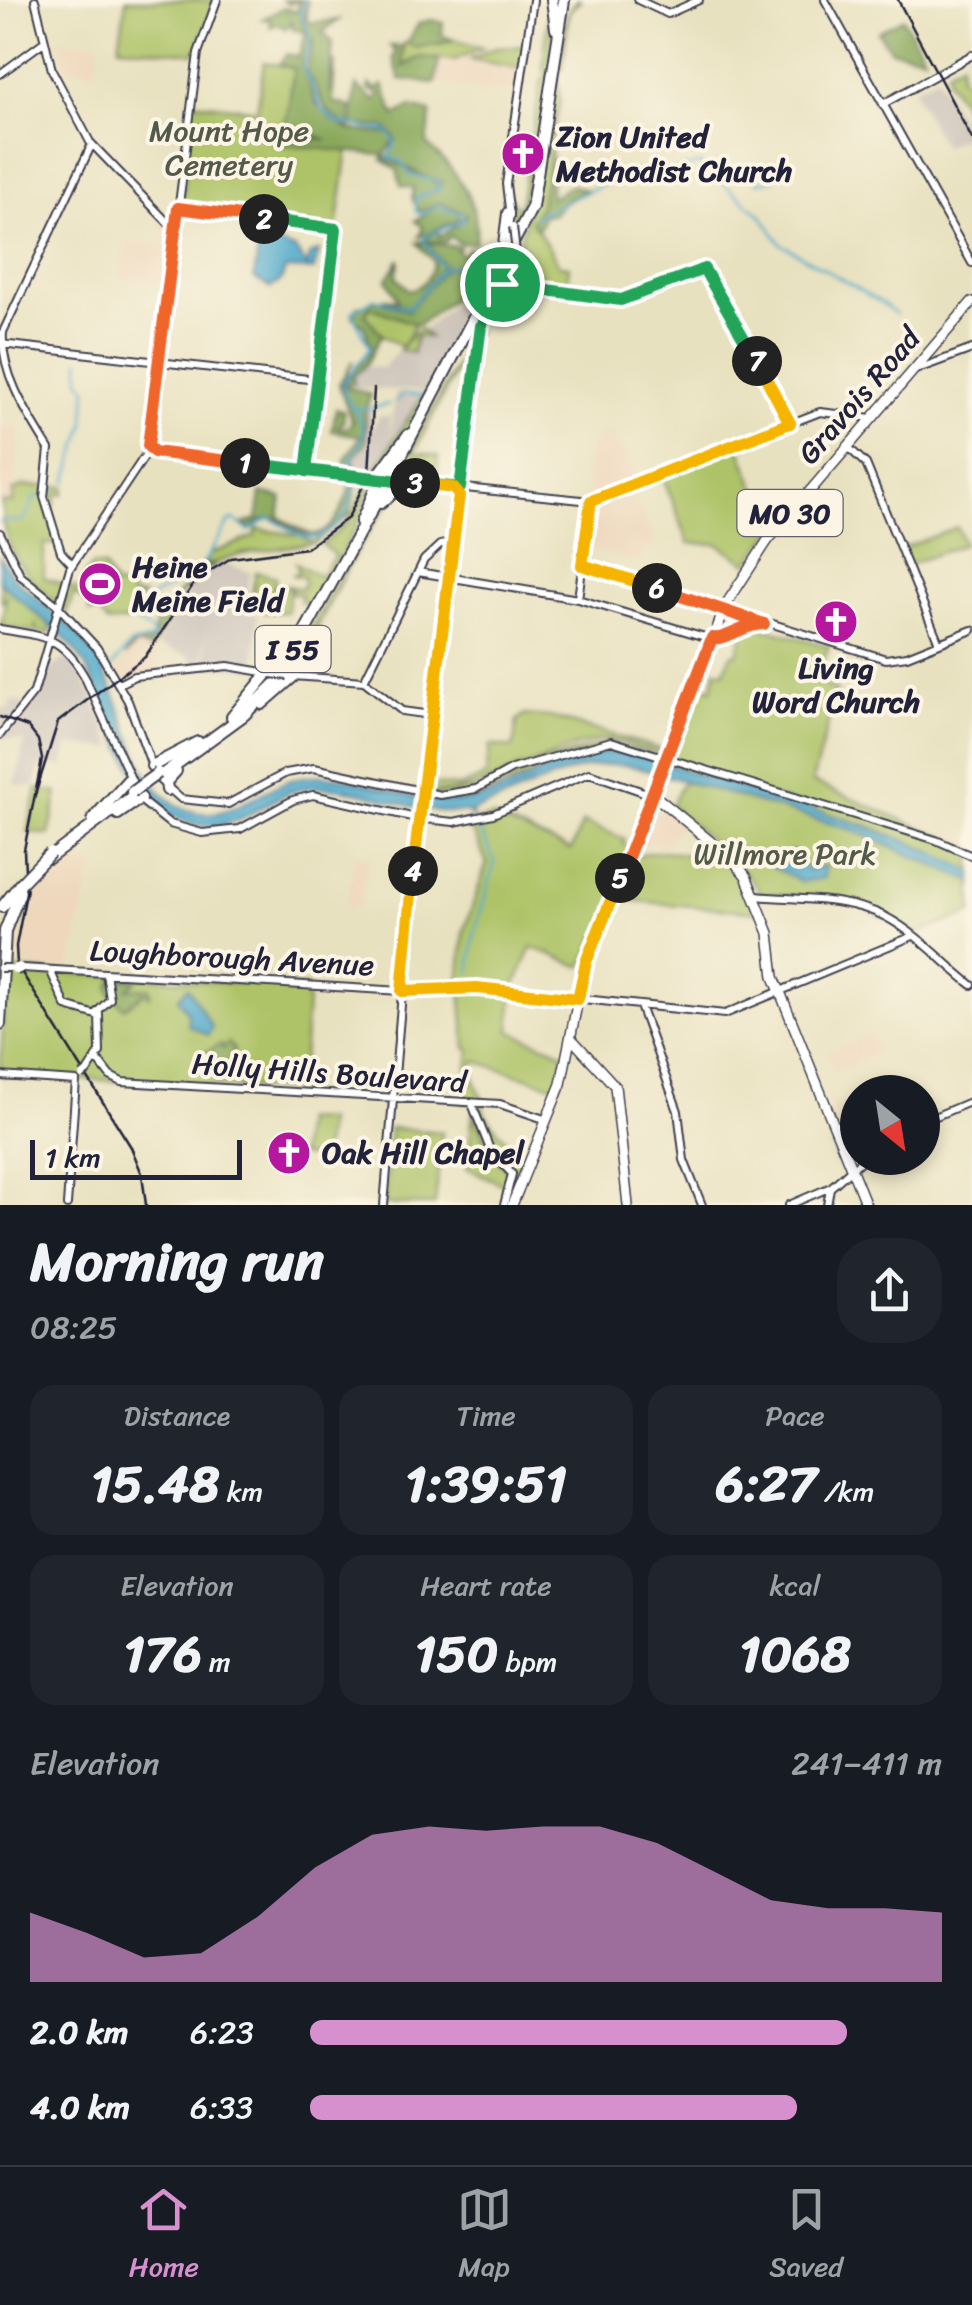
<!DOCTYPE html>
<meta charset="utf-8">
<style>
:root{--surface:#171b24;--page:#20242c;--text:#f1f3f6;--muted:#9ea1a6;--line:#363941;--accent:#d690ce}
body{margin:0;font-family:Sriracha,sans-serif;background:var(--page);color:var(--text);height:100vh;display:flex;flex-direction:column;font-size:38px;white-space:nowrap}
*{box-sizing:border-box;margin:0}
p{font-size:32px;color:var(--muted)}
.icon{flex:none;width:55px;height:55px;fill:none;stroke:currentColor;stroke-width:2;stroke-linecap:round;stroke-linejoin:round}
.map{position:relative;height:1205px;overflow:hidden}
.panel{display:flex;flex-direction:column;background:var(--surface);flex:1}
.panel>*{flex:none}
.needle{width:65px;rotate:150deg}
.tools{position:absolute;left:840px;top:1075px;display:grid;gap:20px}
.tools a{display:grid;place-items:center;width:100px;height:100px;border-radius:50%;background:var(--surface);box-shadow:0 5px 15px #0003;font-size:50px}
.scale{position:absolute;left:30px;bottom:25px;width:212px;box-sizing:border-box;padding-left:10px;border:5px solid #22223b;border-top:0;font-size:28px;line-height:35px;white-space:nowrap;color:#22223b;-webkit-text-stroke:8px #fcf5e5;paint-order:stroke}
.pin{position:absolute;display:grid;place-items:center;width:85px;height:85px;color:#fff;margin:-42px;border:5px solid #fff;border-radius:50%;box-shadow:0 2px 10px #0007}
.km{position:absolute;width:50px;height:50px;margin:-25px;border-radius:50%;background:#222;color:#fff;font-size:28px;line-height:50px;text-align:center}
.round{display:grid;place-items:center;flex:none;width:105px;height:105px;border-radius:40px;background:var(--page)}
.headline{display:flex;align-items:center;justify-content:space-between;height:170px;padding:0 30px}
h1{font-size:55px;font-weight:700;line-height:75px}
.stats{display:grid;grid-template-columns:repeat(3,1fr);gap:15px;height:170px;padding:10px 30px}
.stats div{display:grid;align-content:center;border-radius:25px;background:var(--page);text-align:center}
.stats b{font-size:50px;font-weight:700}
.stats small{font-size:28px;font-weight:400}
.stats p{font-size:28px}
.chart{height:280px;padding:20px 30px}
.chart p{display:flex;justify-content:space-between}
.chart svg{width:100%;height:180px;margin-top:10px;fill:var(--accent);opacity:.7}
ul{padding:0 30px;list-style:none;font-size:32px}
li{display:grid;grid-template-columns:160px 120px 1fr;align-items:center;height:75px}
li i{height:25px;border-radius:12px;background:var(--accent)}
.dock{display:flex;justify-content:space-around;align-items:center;height:140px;border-top:2px solid var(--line);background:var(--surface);font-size:28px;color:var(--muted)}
.dock a{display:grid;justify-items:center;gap:5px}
.dock .active{color:var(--accent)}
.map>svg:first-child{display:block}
.built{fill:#eed7bb}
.industrial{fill:#ccc2b9}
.green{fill:#aec367;stroke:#687251;stroke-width:2.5}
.forest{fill:#8aa95c;stroke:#56664c;stroke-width:2.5}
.water{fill:#4ba8ca;stroke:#366582;stroke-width:2.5}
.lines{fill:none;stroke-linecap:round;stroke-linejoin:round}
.stream{stroke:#4ba8ca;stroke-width:2.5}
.secondary-casing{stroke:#403f4f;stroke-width:10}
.primary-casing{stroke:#403f4f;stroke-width:12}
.highway-casing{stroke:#403f4f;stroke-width:14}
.secondary{stroke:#fff;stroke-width:6}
.primary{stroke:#fff;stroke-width:9}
.highway{stroke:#fff;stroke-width:10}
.rail{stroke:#22223b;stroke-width:2.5}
.secondary-bridge-casing{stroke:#403f4f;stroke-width:10;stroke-linecap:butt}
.highway-bridge-casing{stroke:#403f4f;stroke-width:14;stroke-linecap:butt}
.secondary-bridge{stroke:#fff;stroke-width:6}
.highway-bridge{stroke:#fff;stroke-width:10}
.split-1-casing{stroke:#fff;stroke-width:20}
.split-2-casing{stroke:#fff;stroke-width:20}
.split-3-casing{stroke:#fff;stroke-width:20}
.split-4-casing{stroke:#fff;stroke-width:20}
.split-5-casing{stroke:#fff;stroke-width:20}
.split-6-casing{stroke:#fff;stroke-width:20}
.split-7-casing{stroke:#fff;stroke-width:20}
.split-8-casing{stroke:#fff;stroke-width:20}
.split-1{stroke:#22a559;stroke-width:12}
.split-2{stroke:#f0652b;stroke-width:12}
.split-3{stroke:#22a559;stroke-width:12}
.split-4{stroke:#f5b400;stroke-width:12}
.split-5{stroke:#f5b400;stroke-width:12}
.split-6{stroke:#f0652b;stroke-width:12}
.split-7{stroke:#f5b400;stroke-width:12}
.split-8{stroke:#22a559;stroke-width:12}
.labels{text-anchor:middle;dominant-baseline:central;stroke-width:8;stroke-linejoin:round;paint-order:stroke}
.shield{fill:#fcf5e5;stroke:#63616e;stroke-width:2.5}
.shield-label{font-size:28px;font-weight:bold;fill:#22223b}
.park-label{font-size:30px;fill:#535a4a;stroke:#fcf5e5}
.poi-label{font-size:30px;font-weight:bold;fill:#22223b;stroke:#fcf5e5;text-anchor:start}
.street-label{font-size:30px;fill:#22223b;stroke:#fcf5e5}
</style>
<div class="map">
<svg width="972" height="1205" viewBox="0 0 972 1205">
<rect width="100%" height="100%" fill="#fcf5e5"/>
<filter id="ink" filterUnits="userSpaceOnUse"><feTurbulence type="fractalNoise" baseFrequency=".01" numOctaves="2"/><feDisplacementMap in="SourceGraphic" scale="20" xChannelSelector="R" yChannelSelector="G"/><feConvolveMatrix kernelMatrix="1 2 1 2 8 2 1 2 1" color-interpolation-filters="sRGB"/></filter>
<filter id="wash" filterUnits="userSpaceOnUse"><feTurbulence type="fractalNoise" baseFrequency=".0048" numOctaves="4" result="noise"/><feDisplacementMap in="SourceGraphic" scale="40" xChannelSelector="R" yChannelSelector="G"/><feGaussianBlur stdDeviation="2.25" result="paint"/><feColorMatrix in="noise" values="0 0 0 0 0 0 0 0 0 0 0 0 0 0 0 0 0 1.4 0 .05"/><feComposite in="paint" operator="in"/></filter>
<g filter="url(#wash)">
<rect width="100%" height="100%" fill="#e8e1bf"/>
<path class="built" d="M57 39 100 43 96 71 63 67Z
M439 58 523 69 517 94 435 83Z
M161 219 174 231 167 282 119 279 125 241 163 245 166 231 159 229Z
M0 427 21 428 13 502 0 501Z
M599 433 614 434 639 481 590 499 586 475 591 439 598 440Z
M632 488 655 545 643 549 640 563 585 547 592 504Z
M138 644 151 649 121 676 157 650 159 675 120 681 114 672Z
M665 807 684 822 662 848 653 841 647 847 638 841 651 811 659 814Z
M356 856 369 858 366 878 360 907 346 906Z
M63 862 93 864 70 969 21 966 22 930H28L34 892Z
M872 1033 880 1052 834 1071 827 1052Z
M857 1098 861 1158 853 1165 827 1101 833 1099 837 1106Z"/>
<path class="industrial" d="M937 76 968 134 943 147 913 89Z
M472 287H479L423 391 354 388 355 375 364 366 383 368 398 350 413 353 416 336H428L422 331Z
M396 392 422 394 371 476 359 475 353 457 366 442 365 410 371 409 372 432 379 416H390V435Z
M221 563 251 572 244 611 258 614 254 669 205 667 207 628 201 669 190 671 191 657 157 645 194 583Z
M64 659 72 661 93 697 114 749 68 745 63 767 40 765 35 787 15 785 24 741 3 738 0 708 8 709 11 700 33 705 42 675Z"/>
<path class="green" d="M126 0H215L195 54 119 46Z
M576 0H581L569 11 562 70 557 73 560 100 540 207 532 220 559 265 569 266 567 292 539 289 541 276 534 274 532 288 522 287 526 263 516 262 567 15Z
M549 6C563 59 532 176 516 228L507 192 519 211 541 83 547 73 543 68Z
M453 39 483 47 455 60 420 57 401 66 404 43 439 45Z
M524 46 523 69 470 59 496 47Z
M264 62 294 68 285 135H317L326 140 276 139 345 151 347 128H351L337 229 182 207 193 102 257 110Z
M961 62 960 77 972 83V110L968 112 948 81 947 70Z
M502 244 500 257C478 298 403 457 371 476L427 389Z
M370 307 416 324 404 343 420 329 429 337 416 336 413 353 400 350 404 344 400 346 382 335 365 315Z
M478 328 414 452 439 456 436 476 410 468 403 479 401 473 416 436Z
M738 444 773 531 748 563 718 544 689 543 662 474Z
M368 482 373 483 355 528 288 655 275 672 309 603 300 602 301 594 291 593 292 587 303 588 304 577 293 575 299 571 296 563 320 576 335 556 322 544 348 523Z
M406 485C353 540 332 606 292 674L286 673 377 509 397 487Z
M24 486 65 487 64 494H56L55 505 46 504 58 544H44V578L83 591 84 575 93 565 104 567 115 586 131 588V595L143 596 131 605 128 621 108 623 99 613 89 612 90 606 74 593 67 612C32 582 0 553 2 502L13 503V491Z
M957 527 964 544 908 565 901 549Z
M256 529 298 535 314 543 242 554 203 567 210 554 255 536Z
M256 572 276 577 269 608 276 586H290L287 612H265L250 605Z
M0 581 51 627 49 634 38 632 36 624V632L1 626 6 597 2 601Z
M757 626 829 646 816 681 837 691 812 782 972 849V872L871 827 668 765 698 684 712 689 716 670 724 672 731 654H737L745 627Z
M525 715 550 717 668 751C648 756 624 737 601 740 543 750 484 798 425 792L426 784 459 787 486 776 490 745 513 748 517 721Z
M609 743 665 758 663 764C635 756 608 749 579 756 524 769 484 811 424 800L425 796 478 790 516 769Z
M683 781 853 830 972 882V913L916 934 854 902 761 893 748 875 671 805Z
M37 789 58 793 49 835 28 832Z
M492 817 571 850 583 822 625 839 623 844 631 848 633 855 665 851 723 861 725 855 743 873 759 912 624 900 622 905 613 904 582 967 532 947 513 990 459 986 464 931 487 863 473 832 461 823Z
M6 970 10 975 15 970 308 987 301 1090 0 1075Z
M461 989 513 992 510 1031 566 1054 558 1087 475 1061 474 1078 483 1101 464 1103 470 1050 466 1048Z
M484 1105V1113L524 1162 516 1191 512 1170 489 1144 476 1109Z
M473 1110 486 1146 509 1172 508 1187 467 1168Z
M303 1120 327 1121 323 1159 299 1156Z
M390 1128 442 1132 435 1205H385Z"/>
<path class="forest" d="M283 0H303L301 21 311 40 302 66 316 103 334 121 349 130 391 134 394 141 385 154 387 160C402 162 424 177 438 185L434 190 417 197 438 190 442 182 412 173 389 157 396 140C386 119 369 129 352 126L356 85 375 101 380 94 368 89 369 84 376 89 383 85 395 116 411 107 431 112 427 145C454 166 483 205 475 243H458L451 236 445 242 422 241 439 231 440 237 464 220 466 214 440 203 419 212 412 198 414 188 401 186 397 169 382 160 383 155 273 144 275 139 326 140C312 131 295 141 279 131L287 116 294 69 279 64 287 54 299 56 306 32 293 30 291 22 285 29 278 24 270 27 271 20 262 19 284 8 298 12V1L289 4Z
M307 0V20L311 23 339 20 323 32 333 43 329 94 335 60 333 102 351 107 348 126C316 109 323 93 306 72L313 41 304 20Z
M903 18 924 56 891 50 878 32Z
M431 20 443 23 442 35 453 40 417 48 407 43 419 23Z
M390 46H402L403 67 420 57 439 60 435 83 400 79 393 57 396 52Z
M551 149C553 167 548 180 551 198L572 185 585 190 564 201 554 214 543 215 538 230 531 222 540 207Z
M437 206 457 212 461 219 419 237 423 227 415 221Z
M417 243H424L442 267 409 307 383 299 398 300 387 279 400 259 396 277 409 290C423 288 431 275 434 262Z
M427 243 460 247 457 251 463 256 468 248 477 253 467 255 469 261 479 254 471 275 473 282 418 325 369 307 365 315 382 335C371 350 371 365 353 376L354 384H344L371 348 364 326 353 317 357 307 377 300 408 311 444 270 468 263 445 267Z
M353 361 341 385 371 395 365 411 366 443 353 458 359 475 344 461 361 436 332 431 336 409 343 410 344 421 338 427 347 428 352 422 339 384Z
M352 478 358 479 349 515 314 543 319 537C284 537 283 501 250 529L243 524 257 520 261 493 282 498 279 517C289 522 306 536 317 534 336 531 349 494 352 478Z
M216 563 175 599 180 601 151 649 137 644 125 656 135 643 153 642 156 619 203 567Z
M115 976 136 981 127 989 150 988V996L144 993 125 1008 113 998 115 994H111L109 986Z
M228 1043 234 1049 229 1068 208 1072 198 1056 221 1044 223 1049Z"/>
<path class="water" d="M271 242 295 249 307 266 309 255 319 251 314 270 285 269 282 280 270 288 254 278 258 248Z
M0 557 15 579 76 632 106 667 105 674C127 713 136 782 177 805 230 834 261 779 311 776 366 772 417 811 474 800 522 790 558 754 609 753 643 752 679 769 711 779 796 804 882 826 961 866L972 872V882L853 830 636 767C572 755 530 794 472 811V817L467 812C414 816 368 787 317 787 277 786 251 825 211 826 127 826 116 701 73 648 53 623 22 605 0 581Z
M792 851 809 871 825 866 824 878 802 882 773 867V861Z
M188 987 212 1027 208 1035 188 1025V1013L178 998Z"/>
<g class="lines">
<path class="stream" d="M756 183 773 179
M534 217 628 172 679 170 699 163 762 216 780 243 880 302
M471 262 473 282 478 286
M446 268 469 262 468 256 486 251 499 237
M882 303 896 314
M80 360V380L87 388 85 422
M408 394 425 396
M395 402 404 394
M372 408 389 404
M356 409 369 408
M402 475 407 473
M67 482 85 424
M46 495 56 487
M32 504 34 497H40
M0 522 24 520 32 505
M112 667 131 644 153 639 152 632 133 620 134 607 199 571 229 522 235 520 249 531 270 518 301 536 317 538C352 522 356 491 350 459 380 424 350 417 342 384L370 348 352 312 374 299 409 308 443 268 424 241 425 236 463 221V214L436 206 423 214 416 212V198L439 188V182L410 175 400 160 389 159 395 143 389 132 338 123 322 109 303 68 311 36 300 14 304 0
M470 973 474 935 495 862 476 822"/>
</g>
</g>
<g filter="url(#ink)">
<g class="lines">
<defs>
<path id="secondary" d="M35 0 52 70 90 142 174 229
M638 0 668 14 699 0
M825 0 972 263
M0 74 45 41
M883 104 972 55
M178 208 336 229 305 471
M510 217 506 184 533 0
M502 284 624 300 705 269 790 423
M1 344 317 380
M915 370 972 349
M848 447 866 464 939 643
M148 451 369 479
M368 478 591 501 820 412 872 418
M0 533 21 576 56 604 97 648 128 701 156 777 181 799 228 804 286 773 314 768 440 795 476 789 512 769 611 741 936 840 972 856
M72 564 61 552 44 497 49 449C28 415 0 373 3 332L92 144
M582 565 886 659 907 656 972 630
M418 572 578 599 715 640 742 626 759 624
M578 599 591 501
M0 629C47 637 63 636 87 681
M293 676 364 681 402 711 431 715
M86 680 137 792
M364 681 424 560 440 545 453 542
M119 684 134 676 228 666 269 673
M0 735 34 692 70 568 148 451 198 53 217 0
M140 800 170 824 202 833 240 829 293 800 313 795 416 818 454 822 493 814 589 773 652 795
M755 896C798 900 848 897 886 917 918 934 944 963 972 985
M22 968 402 991 470 987 725 1014 913 936
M50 970 66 1006 96 1015
M640 1006 678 1111 684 1160 702 1205
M97 1012 110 999 106 973
M97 1059 110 1076 122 1082 500 1104 547 1120
M87 1072 100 1052 99 1014
M0 1076 76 1081
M472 1104 491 1152 512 1174 504 1205
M922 1122 972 1101
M67 1205 76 1081
M384 1205 409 911 478 343 484 314 516 253
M789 1205 831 1187 864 1158
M827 1205 830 1188"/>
<path id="primary" d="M655 796 732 859 746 876 769 933 774 977 866 1205
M571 1038 615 1086 628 1205
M512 1205 561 1084 585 965 727 603 768 540 972 302"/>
<path id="highway" d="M552 0 556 29
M502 261 508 213
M391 475 532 207 564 0
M380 481V473L408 435
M381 503 405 483
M361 522 380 478
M262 704 294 676
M232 717 269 672
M152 766 198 742
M159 777 244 715 277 682 385 486
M167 790 166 782 176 771
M118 814 141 798
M93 819 128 780
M49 858 134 795
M2 907 20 884
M0 1024 5 931 21 890"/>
</defs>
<use href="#secondary" class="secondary-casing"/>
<use href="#primary" class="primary-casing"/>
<use href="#highway" class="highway-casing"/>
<use href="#secondary" class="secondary"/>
<use href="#primary" class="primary"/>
<use href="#highway" class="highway"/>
<path class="rail" d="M898 0 972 139
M0 717 28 727 38 740 42 759 24 850 26 893 16 946 17 965 131 1147 142 1174 146 1205
M35 795 58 722 145 657 197 579 231 558 306 548 348 518 369 473 374 389"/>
<defs>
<path id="secondary-bridge" d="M513 227 516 253
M271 674 288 676
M0 968H9
M82 1076 87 1072"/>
<path id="highway-bridge" d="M381 486 387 474
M132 792 158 773
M20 884 50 853
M16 969 19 968"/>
</defs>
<use href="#secondary-bridge" class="secondary-bridge-casing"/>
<use href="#highway-bridge" class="highway-bridge-casing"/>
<use href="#secondary-bridge" class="secondary-bridge"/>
<use href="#highway-bridge" class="highway-bridge"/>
</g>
</g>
<g class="lines" filter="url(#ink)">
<defs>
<path id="split-1" d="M245 463 460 488 481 326 502 284"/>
<path id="split-2" d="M245 463 154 452 148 446 178 208 264 219"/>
<path id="split-3" d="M264 219 336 229 306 471 415 483"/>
<path id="split-4" d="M413 871 459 495 453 488 415 483"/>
<path id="split-5" d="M413 871 402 991 477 988 578 999 586 962 620 878"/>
<path id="split-6" d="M620 878 712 638C727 641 742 624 764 624L657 588"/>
<path id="split-7" d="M657 588 582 565 591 501 790 423 757 361"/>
<path id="split-8" d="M502 284 621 300 704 269 757 361"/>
</defs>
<use href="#split-1" class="split-1-casing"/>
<use href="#split-2" class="split-2-casing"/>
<use href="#split-3" class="split-3-casing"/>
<use href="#split-4" class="split-4-casing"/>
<use href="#split-5" class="split-5-casing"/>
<use href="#split-6" class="split-6-casing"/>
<use href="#split-7" class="split-7-casing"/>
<use href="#split-8" class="split-8-casing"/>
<use href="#split-1" class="split-1"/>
<use href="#split-2" class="split-2"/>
<use href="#split-3" class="split-3"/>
<use href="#split-4" class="split-4"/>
<use href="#split-5" class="split-5"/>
<use href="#split-6" class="split-6"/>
<use href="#split-7" class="split-7"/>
<use href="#split-8" class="split-8"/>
</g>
<defs>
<symbol id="church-disc" viewBox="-11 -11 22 22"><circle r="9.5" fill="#b5179e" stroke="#fcf5e5"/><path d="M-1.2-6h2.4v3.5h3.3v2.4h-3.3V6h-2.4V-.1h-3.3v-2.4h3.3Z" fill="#fff"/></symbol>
<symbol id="stadium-disc" viewBox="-11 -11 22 22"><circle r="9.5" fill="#b5179e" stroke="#fcf5e5"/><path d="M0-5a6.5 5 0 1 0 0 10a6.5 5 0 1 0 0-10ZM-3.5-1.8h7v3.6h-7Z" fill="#fff"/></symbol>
</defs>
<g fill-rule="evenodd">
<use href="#church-disc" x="498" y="129" width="50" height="50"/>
<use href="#stadium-disc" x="75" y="559" width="50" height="50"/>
<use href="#church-disc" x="811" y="597" width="50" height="50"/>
<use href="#church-disc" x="264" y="1128" width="50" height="50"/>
</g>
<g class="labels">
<g class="shield">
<rect x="737.5" y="490" width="105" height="46" rx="8"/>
<rect x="255.5" y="626" width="75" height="46" rx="8"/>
</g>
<g class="shield-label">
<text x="790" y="513">MO 30</text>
<text x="293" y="649">I 55</text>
</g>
<g class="park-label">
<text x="229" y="131">Mount Hope<tspan x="229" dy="34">Cemetery</tspan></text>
<text x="785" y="854">Willmore Park</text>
</g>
<g class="poi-label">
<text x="556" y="137">Zion United<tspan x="556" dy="34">Methodist Church</tspan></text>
<text x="132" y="567">Heine<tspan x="132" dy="34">Meine Field</tspan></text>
<text x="836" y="668" text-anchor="middle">Living<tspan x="836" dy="34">Word Church</tspan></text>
<text x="322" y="1153">Oak Hill Chapel</text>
</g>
<g class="street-label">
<text transform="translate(859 396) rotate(-49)">Gravois Road</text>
<text transform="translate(232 958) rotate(3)">Loughborough Avenue</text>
<text transform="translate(329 1073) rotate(4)">Holly Hills Boulevard</text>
</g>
</g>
</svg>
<div class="tools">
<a><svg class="needle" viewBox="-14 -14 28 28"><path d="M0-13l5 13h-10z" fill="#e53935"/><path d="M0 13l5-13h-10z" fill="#9ea1a6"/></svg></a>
</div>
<div class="scale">1 km</div>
<div class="pin" style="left:502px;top:284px;background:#1e9e55"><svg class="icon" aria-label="arrive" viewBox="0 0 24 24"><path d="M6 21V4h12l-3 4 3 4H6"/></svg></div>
<b class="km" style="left:245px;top:463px">1</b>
<b class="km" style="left:264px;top:219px">2</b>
<b class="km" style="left:415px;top:483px">3</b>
<b class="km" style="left:413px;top:871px">4</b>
<b class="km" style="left:620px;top:878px">5</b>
<b class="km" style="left:657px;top:588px">6</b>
<b class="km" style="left:757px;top:361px">7</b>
</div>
<section class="panel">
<div class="headline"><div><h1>Morning run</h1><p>08:25</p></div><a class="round"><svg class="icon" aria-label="share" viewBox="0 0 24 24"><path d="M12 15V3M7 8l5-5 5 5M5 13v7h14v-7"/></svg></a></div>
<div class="stats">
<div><p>Distance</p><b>15.48<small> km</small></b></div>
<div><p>Time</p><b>1:39:51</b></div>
<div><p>Pace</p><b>6:27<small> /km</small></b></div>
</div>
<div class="stats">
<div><p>Elevation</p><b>176<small> m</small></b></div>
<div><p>Heart rate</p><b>150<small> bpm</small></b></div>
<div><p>kcal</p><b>1068</b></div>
</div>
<div class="chart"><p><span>Elevation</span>241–411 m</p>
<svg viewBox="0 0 160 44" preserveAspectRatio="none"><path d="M0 44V27L10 32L20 38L30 37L40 28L50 16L60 8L70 6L80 7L90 6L100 6L110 10L120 17L130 24L140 26L150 26L160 27V44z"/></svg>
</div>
<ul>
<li><b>2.0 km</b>6:23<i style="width:85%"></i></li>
<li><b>4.0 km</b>6:33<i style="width:77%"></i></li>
</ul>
</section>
<nav class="dock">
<a class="active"><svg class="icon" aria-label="home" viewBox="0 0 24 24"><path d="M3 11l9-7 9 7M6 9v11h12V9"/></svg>Home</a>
<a><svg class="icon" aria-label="map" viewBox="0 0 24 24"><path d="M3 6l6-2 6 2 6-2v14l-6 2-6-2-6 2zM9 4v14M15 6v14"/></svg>Map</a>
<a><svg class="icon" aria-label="saved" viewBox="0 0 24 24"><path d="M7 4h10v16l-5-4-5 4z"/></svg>Saved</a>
</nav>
